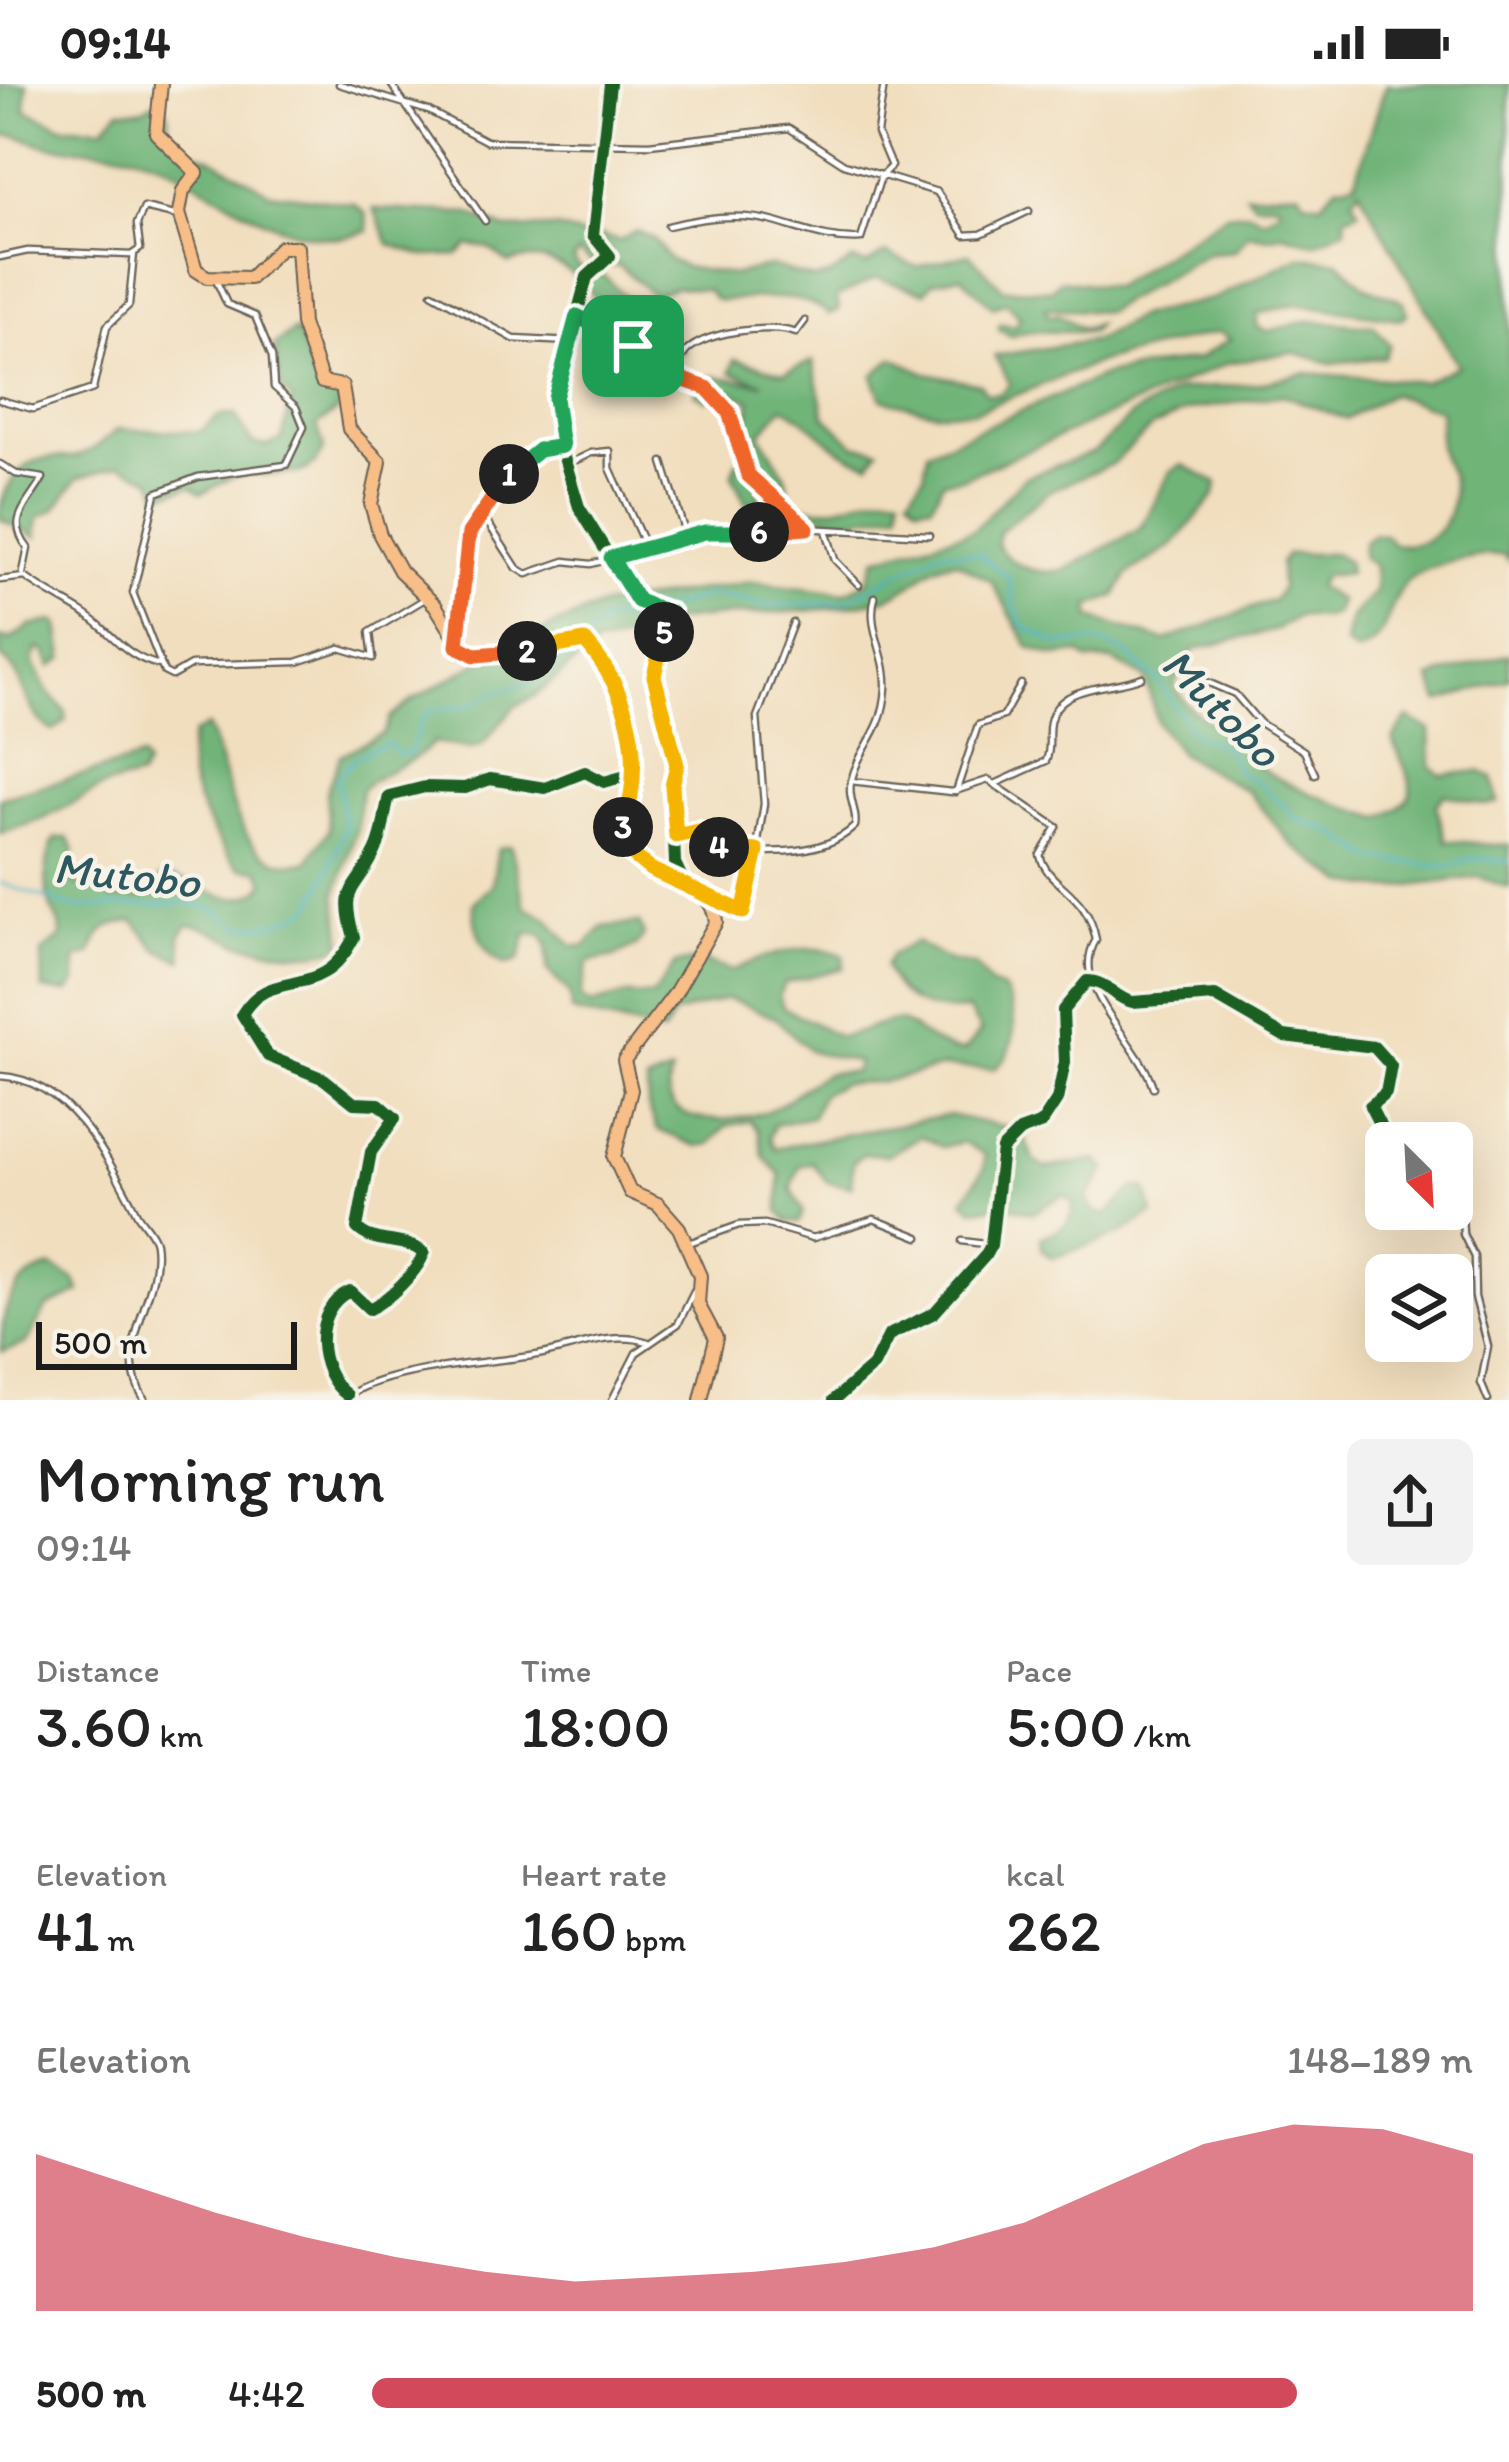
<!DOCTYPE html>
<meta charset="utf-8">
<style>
:root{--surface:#fff;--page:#f2f2f2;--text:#222;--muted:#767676;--accent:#d1495b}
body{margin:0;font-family:Itim,sans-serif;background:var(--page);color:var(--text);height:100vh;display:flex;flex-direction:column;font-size:45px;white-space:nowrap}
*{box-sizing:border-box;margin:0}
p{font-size:39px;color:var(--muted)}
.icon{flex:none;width:66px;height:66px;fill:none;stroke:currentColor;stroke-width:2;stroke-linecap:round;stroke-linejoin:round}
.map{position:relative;height:1316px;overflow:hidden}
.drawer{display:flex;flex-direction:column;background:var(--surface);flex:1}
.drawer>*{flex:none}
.needle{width:78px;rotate:156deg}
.controls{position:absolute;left:1365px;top:1038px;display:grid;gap:24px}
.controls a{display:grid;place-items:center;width:108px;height:108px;border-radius:18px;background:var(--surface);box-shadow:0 12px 48px #0002;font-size:60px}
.scale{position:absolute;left:36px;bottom:30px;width:261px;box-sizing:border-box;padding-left:12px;border:6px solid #1c1c1c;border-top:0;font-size:33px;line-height:42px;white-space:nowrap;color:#1c1c1c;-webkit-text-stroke:9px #f7f3e8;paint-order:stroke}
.pin{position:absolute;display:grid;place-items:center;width:102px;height:102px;color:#fff;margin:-51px;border-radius:24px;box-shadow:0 6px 18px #0006}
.km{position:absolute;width:60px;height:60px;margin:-30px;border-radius:50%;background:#222;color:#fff;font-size:33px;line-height:60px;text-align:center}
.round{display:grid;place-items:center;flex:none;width:126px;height:126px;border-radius:18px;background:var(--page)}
.overview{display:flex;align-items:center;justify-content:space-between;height:204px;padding:0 36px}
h1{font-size:66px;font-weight:600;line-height:90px}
.stats{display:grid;grid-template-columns:repeat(3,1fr);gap:18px;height:204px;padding:12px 36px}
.stats div{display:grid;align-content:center}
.stats b{font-size:60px;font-weight:600}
.stats small{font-size:33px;font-weight:400}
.stats p{font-size:33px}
.chart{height:336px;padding:24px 36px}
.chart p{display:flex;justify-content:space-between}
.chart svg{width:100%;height:216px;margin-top:12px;fill:var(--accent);opacity:.7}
ul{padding:0 36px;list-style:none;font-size:39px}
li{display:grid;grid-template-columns:192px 144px 1fr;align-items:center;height:90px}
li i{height:30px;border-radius:15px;background:var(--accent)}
.status{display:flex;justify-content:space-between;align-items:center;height:84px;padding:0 60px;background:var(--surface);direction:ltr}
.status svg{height:33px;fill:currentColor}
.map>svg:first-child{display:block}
.forest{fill:#70b478;stroke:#46684a;stroke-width:3}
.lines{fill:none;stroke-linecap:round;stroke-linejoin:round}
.stream{stroke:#47b3c5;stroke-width:3}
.street-casing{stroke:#676055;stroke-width:9}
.primary-casing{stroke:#676055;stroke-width:16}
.street{stroke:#fff;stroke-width:4.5}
.primary{stroke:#f7be87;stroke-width:12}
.cycleway-casing{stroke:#f7f3e8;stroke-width:20}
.cycleway{stroke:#1b5e20;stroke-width:12}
.split-1-casing{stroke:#fff;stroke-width:24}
.split-2-casing{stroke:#fff;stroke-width:24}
.split-3-casing{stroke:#fff;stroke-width:24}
.split-4-casing{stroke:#fff;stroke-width:24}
.split-5-casing{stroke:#fff;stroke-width:24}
.split-6-casing{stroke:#fff;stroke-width:24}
.split-7-casing{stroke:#fff;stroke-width:24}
.split-8-casing{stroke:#fff;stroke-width:24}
.split-1{stroke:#22a559;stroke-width:15}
.split-2{stroke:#f0652b;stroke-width:15}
.split-3{stroke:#f5b400;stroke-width:15}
.split-4{stroke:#f5b400;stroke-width:15}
.split-5{stroke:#f5b400;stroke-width:15}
.split-6{stroke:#22a559;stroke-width:15}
.split-7{stroke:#f0652b;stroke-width:15}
.split-8{stroke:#22a559;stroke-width:15}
.labels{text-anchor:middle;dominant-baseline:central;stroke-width:9;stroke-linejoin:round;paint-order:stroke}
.water-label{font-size:45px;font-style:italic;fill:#2d5860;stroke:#f7f3e8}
</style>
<div class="status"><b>09:14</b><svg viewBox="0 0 49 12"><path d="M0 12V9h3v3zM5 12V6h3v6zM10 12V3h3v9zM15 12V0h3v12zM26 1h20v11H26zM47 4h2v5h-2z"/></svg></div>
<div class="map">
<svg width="1509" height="1316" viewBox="0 0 1509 1316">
<rect width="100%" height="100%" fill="#f7f3e8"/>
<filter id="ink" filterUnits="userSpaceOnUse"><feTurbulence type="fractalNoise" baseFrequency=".00833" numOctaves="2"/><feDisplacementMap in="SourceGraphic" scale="24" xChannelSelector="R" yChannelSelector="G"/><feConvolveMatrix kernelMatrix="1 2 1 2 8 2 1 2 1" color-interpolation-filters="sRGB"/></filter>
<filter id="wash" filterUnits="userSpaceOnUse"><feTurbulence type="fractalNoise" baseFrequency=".004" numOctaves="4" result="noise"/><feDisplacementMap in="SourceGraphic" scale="48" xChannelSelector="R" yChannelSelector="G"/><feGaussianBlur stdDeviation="2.7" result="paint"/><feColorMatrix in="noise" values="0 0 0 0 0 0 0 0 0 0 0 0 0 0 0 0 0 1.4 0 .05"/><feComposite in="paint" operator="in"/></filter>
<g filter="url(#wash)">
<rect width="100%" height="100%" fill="#f1debe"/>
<path class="forest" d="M0 0H27L25 26 62 42 104 43 119 26H141L161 15 169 31 166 47 175 61 212 74 269 108 354 120 366 130 368 147C296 174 223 110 163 80 128 63 90 67 54 63 33 61 23 49 0 52Z
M1386 0H1509V477L1504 471C1482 469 1418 482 1405 499 1385 524 1391 558 1356 568L1345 560 1350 535 1375 507 1374 482 1363 474V460L1372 451H1385L1393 460C1435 467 1459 433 1451 393 1449 383 1441 376 1440 366 1437 353 1441 339 1440 326L1391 310 1346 335 1283 311 1189 326 1152 343 1112 380 1051 406 999 448 997 461C1012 483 1038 492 1065 486L1141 444 1171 387 1183 381 1217 399 1215 411 1172 462 1128 490 1115 512 1090 522 1091 534 1165 557 1274 516 1281 505 1280 479 1287 470H1337L1347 477 1349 489 1323 492 1317 503 1339 516 1336 529 1324 534 1298 532 1276 546 1196 565 1187 574 1188 587 1179 590 1174 601C1188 631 1211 637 1237 654 1248 661 1250 674 1260 683 1282 701 1350 725 1380 734 1431 713 1406 694 1393 655L1408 634 1430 646 1431 682 1441 691 1480 687 1493 694 1498 718 1485 721 1444 710 1436 721 1446 757 1509 761V804L1479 793 1386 805 1345 799 1291 760 1248 708 1181 670 1157 639 1146 595 1113 577 1088 576 1080 569 1054 572 1029 563 991 497 956 477C925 480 913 506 885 514 808 535 734 524 657 541 634 546 620 562 597 560L535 612 514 623 482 661 470 665 434 658C413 682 383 684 361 706L357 745 336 810 343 859C323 877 268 866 242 860 222 855 210 841 188 841L180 851 183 876 158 866 134 837C103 841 102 844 90 871L76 874V898L69 908 43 906 42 869 61 853C62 838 56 837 51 824 44 806 44 770 56 754H68L74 765 69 790 76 800 102 804 111 814 146 813 162 792C198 792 224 831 261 805L265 798 259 786 240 784 231 775C207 741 178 693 193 650L207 642C231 689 231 791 307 778L329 746 326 708 341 671 384 649 390 634 411 617 508 561 601 522 752 498 843 509 867 498 876 474 974 446 1025 393 1094 368 1132 331 1178 306 1256 300 1304 289 1423 298 1458 282 1359 105 1353 115 1359 127 1345 133 1346 145 1314 159 1283 150 1269 154 1248 150 1235 167 1208 169 1105 228 1046 224 1048 232 1059 231 1083 245 1097 240 1091 248C1074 249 1028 244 1012 252L999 246 1000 240 1015 242 1020 233 1006 218 993 223 961 192 933 198 925 208 876 194 837 213 839 226 829 230C797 204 755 217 716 216L707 206 676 203 653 211 620 182 605 181 613 172 597 151 620 157 636 147 654 155 669 175 685 183 732 191 771 182 814 195 829 192 853 176 866 181 885 169 917 183 969 170 1003 205 1051 206 1061 196 1113 203 1227 130 1249 128 1264 135 1280 125 1277 119H1254L1246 110 1299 107 1304 116 1321 119 1337 101 1355 98Z
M374 125 467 129 506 145 557 144 589 153 608 173 596 182 579 168 573 175 578 183 602 190 684 268 663 267 642 255 646 247 631 233 616 238C584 201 561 162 508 179L489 164 468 161 458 171 424 172 389 160Z
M1299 173 1338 177 1366 203 1404 218 1407 230 1400 235 1296 220 1257 230V243L1269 247 1308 237 1374 242 1390 261 1384 273 1331 279 1292 268 1228 279 966 393 943 397 932 420 918 421 909 412 924 391 928 367 1108 290 1198 275 1230 255 1218 248 1102 277 975 327 934 328 882 315 873 292 893 274 926 289 980 300 987 310H1000L1010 300 995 272 1096 256 1139 232 1215 214Z
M294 247 300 252 312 292 340 317 338 326 317 341 324 365C309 403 267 385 236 392 223 396 214 405 201 409L191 402 160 410 152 395 121 381 78 394 54 426 39 433 37 453 0 435C0 408 18 377 49 374 59 372 68 375 78 372 97 366 104 355 118 345L200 348 219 332 235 331 252 359 267 362 282 355 292 316 280 302 275 261Z
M735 275 784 289 813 277 825 332 855 361 879 365 870 379C832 370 816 339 783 323L760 350 785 391 791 415C830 441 862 404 901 411L900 427 851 435 782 429 772 417 774 393 762 384 755 388 760 415 746 420 732 391 737 377 753 372 747 342 751 317 729 307 706 316 695 310 700 297 712 292 764 300 731 288Z
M53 537 59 541 64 574 51 583 45 567 38 564 33 578 48 608 66 628V637L53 647C22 631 27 589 0 573V553L10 556 30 542Z
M1509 570V595L1439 618 1430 594Z
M142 674 146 682 140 693 103 703 43 735 0 750V714Z
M511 762 525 822 547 834 572 862H585L603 843 639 839 644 851 637 861 614 873 588 878 580 914 591 921 627 911 653 912 675 880 701 876 731 887C763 872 810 855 844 872L843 884 785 899 779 911 783 923 840 953C858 950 880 938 896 937 910 936 931 966 965 967L981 947 968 926C928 929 903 922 885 883L891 871 915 858 949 877 975 882 991 902 1004 906C1018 929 1019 967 994 985L943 983 881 998 843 999 822 1010 812 1033 774 1041 770 1053 775 1064 949 1031 1013 1045 1025 1055 1034 1077 1046 1084 1097 1076 1106 1085 1087 1115 1093 1127 1106 1131 1135 1103 1147 1105 1153 1130 1121 1150 1052 1174 1042 1166 1041 1153C1061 1146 1074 1140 1073 1118L1063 1111 1033 1129 1010 1122 973 1125 964 1116 984 1084 985 1071 964 1058 942 1063 921 1052 888 1071 863 1070 853 1078 851 1103 827 1098 812 1078 800 1082 791 1104 803 1127 800 1138 787 1137 779 1128 780 1090 763 1072 759 1047 751 1037 726 1042 710 1060 697 1062 658 1046 648 1023 647 998 671 989C651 1051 748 1039 778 1022 794 1013 809 997 825 990 833 987 845 988 854 988L858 978 810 967 774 933 738 918 726 915 674 930 663 949 572 928 569 909 547 886V861L541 851 527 850 519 876 507 881C483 872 473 845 474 819L492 802 498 764Z
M52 1183 75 1196 80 1208 47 1223 27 1259 2 1268C0 1229 9 1193 52 1183Z"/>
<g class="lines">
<path class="stream" d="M664 524 714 511 765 521 842 519 942 466 980 471 1010 494 1013 520 1024 543 1059 560 1097 557 1121 566 1158 597 1194 650 1227 665 1238 688 1260 699 1296 734 1332 747 1373 775 1449 783 1473 773 1509 778
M588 552 606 537 655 523
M0 799 75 824 188 819 213 825 241 843 277 839 310 824 322 802 346 743 337 694C352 676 367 664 390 660L398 670 410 669 423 633 433 626 470 622 492 609 529 599 579 564"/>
</g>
</g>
<g filter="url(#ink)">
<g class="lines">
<defs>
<path id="street" d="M339 0 429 27 486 57 649 60 789 44 844 80 937 108 965 151 981 150 1029 127
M391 0 485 137
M610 0 593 151 610 172 587 193 556 308 562 367 579 423 635 514 671 529 654 591 677 681 672 714 675 779 681 793
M668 142C703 133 740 128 775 138 804 146 830 157 861 155L881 92 891 82 877 49 884 0
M0 173 28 167 131 171 140 165 137 140 144 124 174 131
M215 194 227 220 255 232 272 273 274 303 296 323 304 343 286 381 198 393 156 409 133 509 164 588 172 592 191 581 297 578 340 564 373 574 370 548 423 516
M432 209 514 255 571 258
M577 232 611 246 665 289 707 304 731 332 748 391 807 444
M639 263 683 272C696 248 770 239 796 249L805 237
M0 316 33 325 93 305 107 242 129 221 134 169
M663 378 686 452
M0 380 16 390 43 394C29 420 5 435 28 464L23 489
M568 380 591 369 610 367V384L647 466
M484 433 517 484 527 490 565 477 591 480 720 446 804 444 929 451
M826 446 835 476 859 501
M0 496 25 493C44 507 63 516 82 528 111 546 123 573 160 581
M459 551 469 449 484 433 502 394 539 366 562 362
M1186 589 1235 610 1260 639 1304 667 1315 690
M851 697 952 708 988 696 1057 743 1040 771C1048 804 1087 806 1096 856 1067 902 1138 956 1153 1003
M995 700 1046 677C1052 663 1047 652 1050 638 1059 598 1113 606 1142 593
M956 708 978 641 1003 632 1021 600
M677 752 698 747 709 761C753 770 822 775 855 742 858 727 847 715 851 698 860 660 883 651 886 604 888 572 866 544 875 513
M710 814 741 828 748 820 764 720 757 633 793 539
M0 992C70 996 108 1074 136 1128 141 1138 153 1148 155 1159 163 1215 109 1260 145 1316
M1452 1092 1461 1111 1463 1150 1474 1173 1475 1213 1488 1262 1481 1299 1488 1316
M962 1157 991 1161
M686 1160 739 1141 765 1140 813 1154 874 1135 919 1153
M347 1311C316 1289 310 1225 350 1207L369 1225C388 1216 417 1189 424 1169 403 1152 374 1162 357 1144L371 1068 395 1034 379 1020 354 1019 324 995 268 972 242 930C273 879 320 922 354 853 339 802 355 809 375 768 384 751 384 730 389 712L425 703 465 704 490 695 545 704 585 688 604 698 629 691
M344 1316C374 1285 488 1279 531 1272 569 1267 609 1246 648 1258
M612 1316 636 1269 678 1240 694 1208
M834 1316 874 1281 889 1251 934 1229 985 1172 991 1161 1002 1065 1020 1047 1042 1039 1057 1016 1065 978 1063 926 1087 897C1107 897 1114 914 1132 918L1215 912 1284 952 1374 963 1391 982 1386 1009 1370 1022 1389 1059"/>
<path id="primary" d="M161 0 156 49 197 89 183 107 179 129 196 186 207 193 250 194 281 163H297L302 240 322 298 342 302 349 345 380 378 371 420 380 451 400 487 435 521 465 569 498 571 585 557C622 598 643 659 632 715 629 731 620 745 621 761 646 791 713 795 716 838L674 911 624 976 631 1006 614 1073 630 1108 658 1120 679 1144 700 1192 698 1220 716 1254 701 1316"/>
</defs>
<use href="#street" class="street-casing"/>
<use href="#primary" class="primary-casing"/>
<use href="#street" class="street"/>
<use href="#primary" class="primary"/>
<defs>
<path id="cycleway" d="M610 0 593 151 610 172 587 193 556 308 562 367 579 423 635 514 671 529 654 591 677 681 672 702 675 779 685 800
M347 1311C316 1289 310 1225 350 1207L369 1225C388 1216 417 1189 424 1169 403 1152 374 1162 357 1144L371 1068 395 1034 379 1020 354 1019 324 995 268 972 242 930C273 879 320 922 354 853 339 802 355 809 375 768 384 751 384 730 389 712L425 703 465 704 490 695 545 704 585 688 604 698 633 690
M834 1316 874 1281 889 1251 934 1229 985 1172 991 1161 1002 1065 1020 1047 1042 1039 1057 1016 1065 978 1063 926 1087 897C1107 897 1114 914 1132 918L1215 912 1284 952 1374 963 1391 982 1386 1009 1370 1022 1389 1059"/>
</defs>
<use href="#cycleway" class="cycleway-casing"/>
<use href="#cycleway" class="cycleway"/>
</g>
</g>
<g class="lines" filter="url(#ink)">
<defs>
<path id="split-1" d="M509 390 539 366 562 362 555 314 577 232 633 262"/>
<path id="split-2" d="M509 390 469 449 457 562 475 571 527 567"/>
<path id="split-3" d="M527 567 585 557C630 608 646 676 623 743"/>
<path id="split-4" d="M623 743 621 761 650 785 743 828 757 767 719 763"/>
<path id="split-5" d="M664 548 654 592 677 681 672 702 676 752 698 747 709 761 719 763"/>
<path id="split-6" d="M664 548 671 529 638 517 611 474 705 448H759"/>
<path id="split-7" d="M675 293 707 304 729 328 748 391 807 444 759 448"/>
<path id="split-8" d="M633 262 675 293"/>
</defs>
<use href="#split-1" class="split-1-casing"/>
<use href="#split-2" class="split-2-casing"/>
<use href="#split-3" class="split-3-casing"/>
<use href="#split-4" class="split-4-casing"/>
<use href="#split-5" class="split-5-casing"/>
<use href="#split-6" class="split-6-casing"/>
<use href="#split-7" class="split-7-casing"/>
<use href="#split-8" class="split-8-casing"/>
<use href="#split-1" class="split-1"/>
<use href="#split-2" class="split-2"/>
<use href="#split-3" class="split-3"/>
<use href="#split-4" class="split-4"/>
<use href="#split-5" class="split-5"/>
<use href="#split-6" class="split-6"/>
<use href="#split-7" class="split-7"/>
<use href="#split-8" class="split-8"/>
</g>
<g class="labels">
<g class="water-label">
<text transform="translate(1222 623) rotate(45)">Mutobo</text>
<text transform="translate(127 790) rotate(6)">Mutobo</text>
</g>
</g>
</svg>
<div class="controls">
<a><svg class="needle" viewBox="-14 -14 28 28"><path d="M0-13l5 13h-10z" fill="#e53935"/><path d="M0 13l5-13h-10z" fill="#767676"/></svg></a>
<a><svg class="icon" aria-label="layers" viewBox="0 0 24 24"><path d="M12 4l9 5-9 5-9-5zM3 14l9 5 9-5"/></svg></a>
</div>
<div class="scale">500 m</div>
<div class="pin" style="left:633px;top:262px;background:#1e9e55"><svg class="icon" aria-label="arrive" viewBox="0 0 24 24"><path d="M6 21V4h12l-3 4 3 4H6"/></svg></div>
<b class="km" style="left:509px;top:390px">1</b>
<b class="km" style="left:527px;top:567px">2</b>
<b class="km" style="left:623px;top:743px">3</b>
<b class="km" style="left:719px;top:763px">4</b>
<b class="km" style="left:664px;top:548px">5</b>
<b class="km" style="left:759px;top:448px">6</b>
</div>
<section class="drawer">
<div class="overview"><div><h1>Morning run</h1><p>09:14</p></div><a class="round"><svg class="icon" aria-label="share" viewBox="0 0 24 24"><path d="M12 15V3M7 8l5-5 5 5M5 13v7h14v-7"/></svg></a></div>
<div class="stats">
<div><p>Distance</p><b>3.60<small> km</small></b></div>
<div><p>Time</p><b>18:00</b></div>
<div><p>Pace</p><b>5:00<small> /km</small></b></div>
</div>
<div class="stats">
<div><p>Elevation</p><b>41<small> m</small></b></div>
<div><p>Heart rate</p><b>160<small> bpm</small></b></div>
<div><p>kcal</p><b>262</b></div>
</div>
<div class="chart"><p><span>Elevation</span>148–189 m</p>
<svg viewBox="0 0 160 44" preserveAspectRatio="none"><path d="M0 44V12L10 18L20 24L30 29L40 33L50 36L60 38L70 37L80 36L90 34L100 31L110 26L120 18L130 10L140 6L150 7L160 12V44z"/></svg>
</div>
<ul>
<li><b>500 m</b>4:42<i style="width:84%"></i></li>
</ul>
</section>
